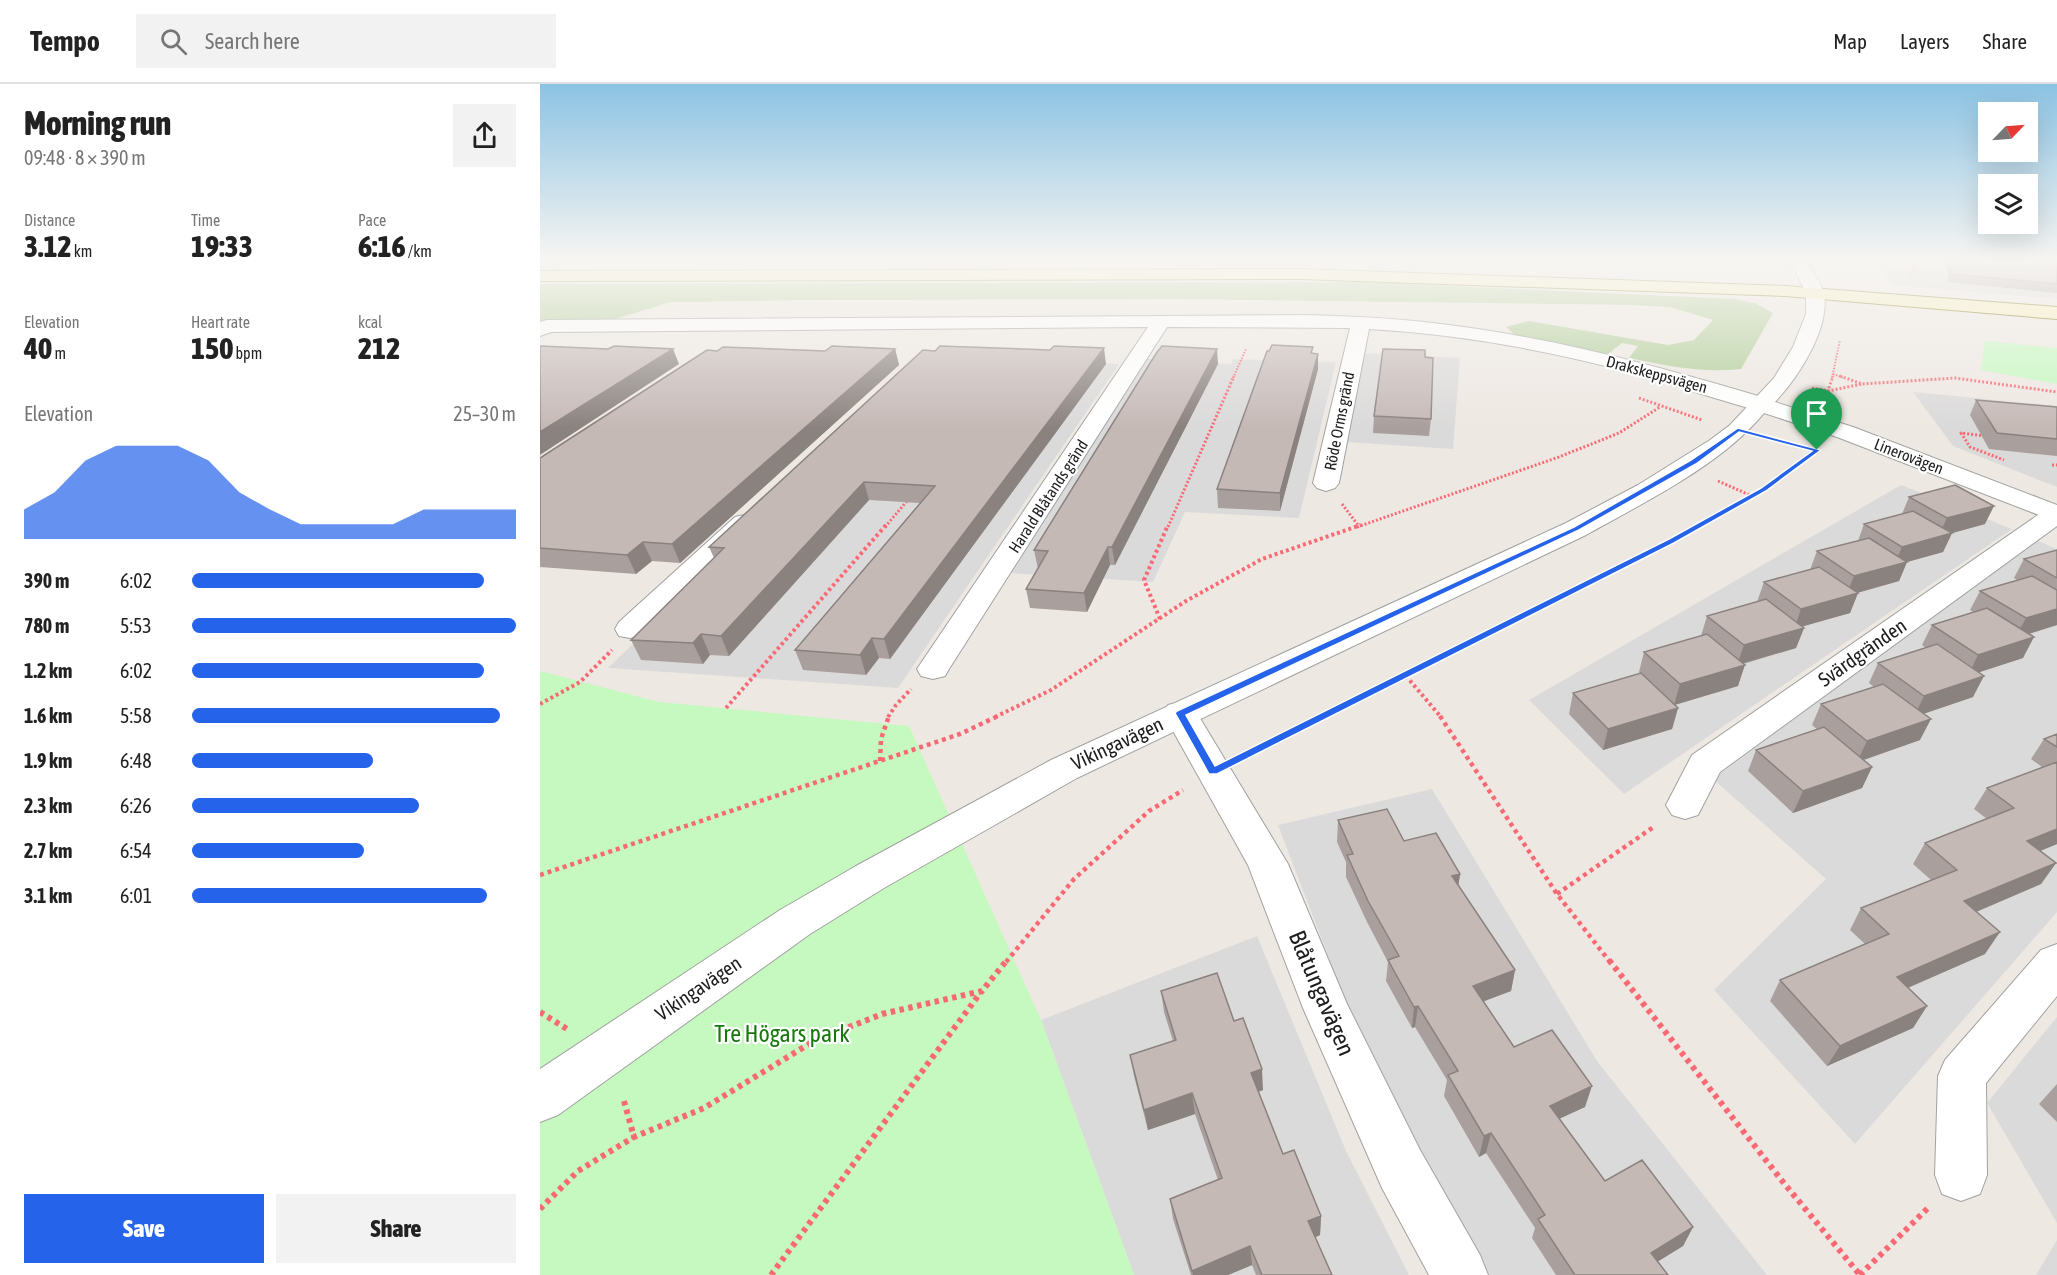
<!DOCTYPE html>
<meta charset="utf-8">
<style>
:root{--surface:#fff;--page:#f2f2f2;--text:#222;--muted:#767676;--line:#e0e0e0;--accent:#2563eb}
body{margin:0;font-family:"Asap Condensed",sans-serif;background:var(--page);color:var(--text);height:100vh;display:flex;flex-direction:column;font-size:22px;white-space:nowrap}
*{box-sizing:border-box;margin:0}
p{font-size:20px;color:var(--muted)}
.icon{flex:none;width:33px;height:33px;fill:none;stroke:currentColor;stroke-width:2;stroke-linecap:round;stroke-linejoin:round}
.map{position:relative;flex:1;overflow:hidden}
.panel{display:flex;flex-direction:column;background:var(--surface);width:540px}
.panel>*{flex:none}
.needle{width:39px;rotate:65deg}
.buttons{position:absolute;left:1438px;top:18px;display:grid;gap:12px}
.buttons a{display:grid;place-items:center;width:60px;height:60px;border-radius:0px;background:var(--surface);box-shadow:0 6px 24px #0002;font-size:30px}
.pin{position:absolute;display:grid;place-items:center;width:51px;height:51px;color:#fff;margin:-62px -26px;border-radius:50% 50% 50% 0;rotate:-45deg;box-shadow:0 0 6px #0007}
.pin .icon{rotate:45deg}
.round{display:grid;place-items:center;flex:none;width:63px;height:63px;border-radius:0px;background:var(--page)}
.headline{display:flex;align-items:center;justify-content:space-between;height:102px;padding:0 24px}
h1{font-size:33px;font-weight:800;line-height:45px}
.figures{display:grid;grid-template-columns:repeat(3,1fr);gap:9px;height:102px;padding:6px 24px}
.figures div{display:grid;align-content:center}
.figures b{font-size:30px;font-weight:800}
.figures small{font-size:16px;font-weight:400}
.figures p{font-size:16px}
.chart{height:168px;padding:12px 24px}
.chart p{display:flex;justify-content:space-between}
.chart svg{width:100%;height:108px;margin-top:6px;fill:var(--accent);opacity:.7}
.cta{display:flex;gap:12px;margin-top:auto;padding:12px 24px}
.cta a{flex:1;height:69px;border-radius:0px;background:var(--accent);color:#fff;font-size:24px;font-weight:800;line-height:69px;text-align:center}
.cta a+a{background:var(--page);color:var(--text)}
ul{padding:0 24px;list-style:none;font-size:20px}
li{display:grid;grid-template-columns:96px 72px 1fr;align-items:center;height:45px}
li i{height:15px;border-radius:8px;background:var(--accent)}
header{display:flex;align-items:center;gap:36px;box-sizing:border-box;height:84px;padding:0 30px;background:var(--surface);border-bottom:2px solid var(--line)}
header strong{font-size:28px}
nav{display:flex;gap:33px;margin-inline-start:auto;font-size:21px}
.search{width:420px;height:54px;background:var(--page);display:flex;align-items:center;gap:15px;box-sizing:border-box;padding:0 21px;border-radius:0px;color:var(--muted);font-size:22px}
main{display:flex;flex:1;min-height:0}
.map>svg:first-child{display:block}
.residential{fill:#dbdada}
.forest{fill:#b1cd97}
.park{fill:#c5f9bf}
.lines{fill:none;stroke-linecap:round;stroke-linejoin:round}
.minor-casing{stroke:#a1a1a1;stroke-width:2}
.tertiary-casing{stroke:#a1a1a1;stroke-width:2}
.secondary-casing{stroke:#726a06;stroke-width:2}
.path-far4{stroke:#f86974;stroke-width:2;stroke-dasharray:1.5 1.5;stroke-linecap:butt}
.path-far3{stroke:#f86974;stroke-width:3;stroke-dasharray:2 2;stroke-linecap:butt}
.path-far2{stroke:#f86974;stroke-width:4;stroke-dasharray:3 3;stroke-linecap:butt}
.path-far1{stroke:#f86974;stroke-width:4.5;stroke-dasharray:4 4;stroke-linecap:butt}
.path{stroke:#f86974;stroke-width:6;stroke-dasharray:4.5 4.5;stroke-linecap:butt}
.minor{fill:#fff;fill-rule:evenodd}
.tertiary{fill:#fff;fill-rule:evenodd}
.secondary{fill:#f9f0b6;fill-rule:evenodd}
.wall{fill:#a99f9d}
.shaded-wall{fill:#8a827f}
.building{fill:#c5b9b6;stroke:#8a827f;stroke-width:1.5}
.route{fill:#2563eb;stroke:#fff;stroke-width:1.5;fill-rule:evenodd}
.labels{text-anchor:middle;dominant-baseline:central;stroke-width:4.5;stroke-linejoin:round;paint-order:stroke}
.far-street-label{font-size:16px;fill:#1d1d1d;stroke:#fff}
.street-label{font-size:20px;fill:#1d1d1d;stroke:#fff}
.near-street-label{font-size:24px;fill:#1d1d1d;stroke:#fff}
.near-park-label{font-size:24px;fill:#17790c;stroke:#fff}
</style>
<header>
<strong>Tempo</strong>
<div class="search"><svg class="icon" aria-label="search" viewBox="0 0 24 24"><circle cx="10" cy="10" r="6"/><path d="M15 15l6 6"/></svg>Search here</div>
<nav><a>Map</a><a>Layers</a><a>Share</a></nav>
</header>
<main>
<section class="panel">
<div class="headline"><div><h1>Morning run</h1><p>09:48 · 8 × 390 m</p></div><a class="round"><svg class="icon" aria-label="share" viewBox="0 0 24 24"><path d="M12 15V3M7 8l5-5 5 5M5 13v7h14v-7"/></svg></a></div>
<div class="figures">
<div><p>Distance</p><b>3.12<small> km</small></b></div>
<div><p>Time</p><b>19:33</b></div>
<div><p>Pace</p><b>6:16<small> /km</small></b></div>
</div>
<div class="figures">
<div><p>Elevation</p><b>40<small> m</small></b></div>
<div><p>Heart rate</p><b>150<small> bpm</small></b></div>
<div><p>kcal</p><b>212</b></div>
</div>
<div class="chart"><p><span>Elevation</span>25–30 m</p>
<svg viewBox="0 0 160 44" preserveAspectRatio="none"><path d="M0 44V32L10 25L20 12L30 6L40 6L50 6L60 12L70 25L80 32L90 38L100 38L110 38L120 38L130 32L140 32L150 32L160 32V44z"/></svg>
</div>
<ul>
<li><b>390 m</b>6:02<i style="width:90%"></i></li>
<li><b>780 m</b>5:53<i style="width:100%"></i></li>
<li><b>1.2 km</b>6:02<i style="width:90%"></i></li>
<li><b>1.6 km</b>5:58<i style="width:95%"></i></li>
<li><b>1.9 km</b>6:48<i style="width:56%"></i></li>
<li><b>2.3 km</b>6:26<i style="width:70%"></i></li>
<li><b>2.7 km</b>6:54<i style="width:53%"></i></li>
<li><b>3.1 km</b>6:01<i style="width:91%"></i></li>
</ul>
<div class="cta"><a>Save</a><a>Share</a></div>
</section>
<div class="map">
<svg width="1517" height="1191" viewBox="0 0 1517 1191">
<rect width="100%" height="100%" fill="#eee8e2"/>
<path class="residential" d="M1334 177H1517V215L1353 201Z
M824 269 920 274 913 365 806 358Z
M392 272 579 280 358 604 68 584Z
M607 275 691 280 693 275 796 278 759 434 645 428 613 498 468 489Z
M1373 308 1517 322V403L1413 362Z
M1361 401 1472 445 1084 710 989 616Z
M1496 456 1517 465V828L1315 1060 1174 906 1286 795 1173 695Z
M892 705 1057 977 1227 1191H948L818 950 738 741Z
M717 852 806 1067 869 1191H594L501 936Z
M1517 933V1139L1447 1019Z
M1517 1156V1191H1496Z"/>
<path class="forest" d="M825 198 1195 215 1215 219 1233 229 1201 285C1162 289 1127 282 1089 274L1098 262 1082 259 1068 270 975 251 966 243 989 237 1128 261 1154 256 1173 236 1130 223 1091 221 636 215 267 216 131 218 75 235 0 237V200Z"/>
<path class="park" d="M1445 257 1517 264V300L1441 286Z
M0 587 119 618 369 642 501 936 594 1191H0Z"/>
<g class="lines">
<defs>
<path id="minor" d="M765 231C808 232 851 234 893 239 1007 252 1118 282 1228 315L1231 320 1228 325 1220 327C1177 316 1136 301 1093 289 1007 266 918 250 829 245L799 399 795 404 786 407 777 404 773 399 810 244 627 243 409 585 405 592 393 595 381 592 377 585 608 243 11 248 0 252V238L7 236Z
M1517 422V442L1180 688 1158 731 1145 735 1132 731 1126 721 1152 671 1508 424Z
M204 431 213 433 217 439 213 445 101 552 90 554 79 552 75 545 79 538 195 433Z
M640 618 652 621 748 780 807 920 880 1066 940 1171 948 1191H889L842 1104 763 924 708 781 623 629 628 621Z
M1517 860V912L1446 999 1447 1091 1440 1110 1421 1117 1402 1110 1395 1091 1398 992 1405 976 1501 866Z"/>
<path id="tertiary" d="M1250 177H1266C1272 187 1282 200 1284 210 1290 245 1258 294 1235 318L1313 343 1517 421V438L1297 353 1224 329C1180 382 1106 417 1046 451L537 694 344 804 270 850 18 1031 0 1038V985L240 826 316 782 511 676 1026 439 1098 401 1170 356 1190 341 1234 294 1253 263 1266 230V209Z"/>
<path id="secondary" d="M762 185 1245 202 1517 223V235L1245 212 762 195 0 197V187Z"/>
</defs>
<use href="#minor" class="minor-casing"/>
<use href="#tertiary" class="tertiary-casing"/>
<use href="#secondary" class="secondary-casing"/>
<path class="path-far4" d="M1393 177 1412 180
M1370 192 1375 182 1371 177
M1293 290 1304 294
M693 294 706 265
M1292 294 1300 256"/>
<path class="path-far3" d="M1300 292 1322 300 1415 294 1517 308
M1272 304 1288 307 1322 300
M1099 314 1162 336
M1292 315 1288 307 1293 292
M1445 352 1421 349 1430 363 1464 376
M1512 381H1517
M1178 397 1212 412
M802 420 818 441
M345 443 367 417
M628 443 694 292
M817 443 1019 373 1079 349 1120 323
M1158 443 1223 406 1277 366"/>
<path class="path-far2" d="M620 535 604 496 628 441
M866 592 901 633
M0 620 40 598 72 566
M186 624 346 441
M348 633 356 621 371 605
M455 633 511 606 646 517 722 475 821 441
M782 633 1161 441"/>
<path class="path-far1" d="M900 632 1017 810 1070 878
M705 672 785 632
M340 677 341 655 349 632
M0 791 420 650 458 632
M1017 810 1115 742
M466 878 534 795 609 727 643 706"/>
<path class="path" d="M1069 876 1243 1098 1320 1191
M0 928 27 945
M84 1017 94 1053 164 1024 274 957 342 930 442 907 467 876
M0 1125 38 1087 94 1053
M231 1191 441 908
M1320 1191 1390 1122"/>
<use href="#minor" class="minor"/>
<use href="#tertiary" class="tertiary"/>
<use href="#secondary" class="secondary"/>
</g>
<path class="wall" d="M1407 177H1517V209L1408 198Z
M355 265 359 281 140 479 112 477 96 490 0 483V374L285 267Z
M773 269 778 285 740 427 678 424 677 405Z
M885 273 891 335 889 352 833 349 834 332Z
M566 280 350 575 339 574 326 591 263 586 255 566 380 419 329 416 189 572 170 571 163 580 101 576 91 556 174 474 169 463Z
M678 280 575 481H570L547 528 490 524 486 505 498 485 494 466Z
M1436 316 1517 323V372L1449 365 1430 331Z
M1369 413 1445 440 1412 449 1403 468 1367 478 1359 497 1317 509H1318L1310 529 1262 542 1264 544 1256 564 1203 580 1198 602 1135 621 1138 624 1132 645 1063 666 1029 630 1033 609 1100 590 1099 588 1104 568 1161 552 1167 532 1217 518 1224 498 1270 486 1277 467 1318 457 1324 440 1362 430Z
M1517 466V541L1489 550 1483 574 1438 588 1433 613 1383 630 1380 656 1324 676 1332 683 1322 704 1253 729 1208 687 1216 666 1278 646 1272 641 1281 620 1334 603 1329 599 1338 579 1386 564 1382 561 1392 541 1433 528 1430 526 1440 507 1477 496 1474 494 1484 475Z
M1517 650V760L1500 767 1516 779 1501 800 1436 828 1445 870 1368 904 1387 922 1373 944 1287 982 1230 917 1240 896 1325 860 1310 846 1321 824 1391 796 1373 780 1385 759 1447 735 1434 725 1447 704 1502 683 1491 675 1504 655Z
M798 736 864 757 920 790 918 802 975 886 971 907 943 917 974 963 1045 1023 1019 1035 1065 1097 1153 1143 1143 1162 1118 1177 1128 1191H1016L992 1154 995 1144 946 1069 939 1073 904 1012 907 996 875 943 872 944 846 897 848 878 827 838 806 793V778L797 758Z
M621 907 694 937 723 1006 718 1008 743 1070 781 1132 780 1151 775 1153 792 1191H716L712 1181 688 1191H651L633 1135 630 1115 678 1096 655 1030 608 1046 594 992 590 971 633 957 624 928Z
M1517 1000V1038L1499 1020Z"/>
<path class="shaded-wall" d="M564 264 566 280 350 575 344 555Z
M133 265 139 280 0 371V348Z
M355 265 359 281 140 479 132 460Z
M677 265 678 280 575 481 572 463Z
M778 270V285L740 427V409Z
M324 398 329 416 189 572 181 552Z
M1454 422 1445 440 1398 453 1407 434Z
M1412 449 1403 468 1367 478 1359 497 1306 512 1314 492 1354 481 1362 463Z
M103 458 112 477 96 490 87 471Z
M568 463 570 481 547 528 544 509Z
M1318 509 1310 529 1254 545 1261 525Z
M1517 525V541L1475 554 1486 534Z
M1264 544 1256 564 1197 581 1204 561Z
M161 550 170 571 163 580 153 559Z
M1494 553 1483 574 1428 592 1438 571Z
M332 554 339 574 326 591 320 571Z
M1205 581 1198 602 1134 621 1140 600Z
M1444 592 1433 613 1374 633 1384 612Z
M1138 624 1132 645 1063 666 1068 645Z
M1391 635 1380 656 1317 678 1327 657Z
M1332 683 1322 704 1253 729 1263 707Z
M1517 745V760L1473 778 1487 757Z
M1516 779 1501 800 1410 839 1424 817Z
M920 790 917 812 912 792Z
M1460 848 1445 870 1344 914 1357 893Z
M975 886 971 907 929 923 933 902Z
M878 922 875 943 872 944 874 923Z
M1387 922 1373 944 1287 982 1300 962Z
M722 985 723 1006 712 1010 711 989Z
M1052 1002 1045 1023 1003 1042 1010 1022Z
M652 1009 655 1030 608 1046 604 1026Z
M951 1049 946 1069 939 1073 944 1052Z
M781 1132 780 1151 768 1157V1137Z
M1153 1143 1143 1162 1101 1188 1111 1169Z
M710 1162 712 1181 688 1191H653L652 1187Z"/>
<path class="building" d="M1410 177H1517V200L1411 190Z
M732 261 773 263 771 269 778 270 740 409 677 405 727 267H729Z
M0 262 68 265 74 262 133 265 0 348Z
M292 262 355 265 132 460 103 458 87 471 0 464V374L167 266 177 267 183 263 285 267Z
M400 262 510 266 514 262 564 264 344 555 332 554 320 571 255 566 395 402 324 398 181 552 161 550 153 559 91 556 184 464 169 463 383 266 395 267Z
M622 262 677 265 572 463H568L544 509 486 505 508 467 494 466 617 268Z
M843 265 885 266V273L893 274 891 335 834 332Z
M1436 316 1517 323V355L1457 349Z
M1415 401 1454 422 1407 434 1369 413Z
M1373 427 1412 449 1362 463 1324 440Z
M1329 454 1367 478 1314 492 1277 467Z
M1517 466V494L1484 475Z
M1279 483 1318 509 1261 525 1224 498Z
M1492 492 1517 506V525L1486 534 1440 507Z
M1226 515 1264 544 1204 561 1167 532Z
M1447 524 1494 553 1438 571 1392 541Z
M1167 550 1205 581 1140 600 1104 568Z
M1397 560 1444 592 1384 612 1338 579Z
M1101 589 1138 624 1068 645 1033 609Z
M1343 600 1391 635 1327 657 1281 620Z
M1284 643 1332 683 1263 707 1216 666Z
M1517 650V663L1504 655Z
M1517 678V745L1487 757 1516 779 1424 817 1460 848 1357 893 1387 922 1300 962 1240 896 1349 850 1321 824 1417 786 1385 759 1474 724 1447 704Z
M847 725 864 757 896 749 920 790 912 792 975 886 933 902 974 963 1012 946 1052 1002 1010 1022 1065 1097 1102 1076 1153 1143 1111 1169 1128 1191H1035L998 1135 1005 1131 951 1049 944 1052 908 991 918 987 878 922 874 923 848 876 859 872 828 817 807 771 813 770 798 736Z
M677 889 694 937 703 934 722 985 711 989 743 1070 754 1066 781 1132 768 1137 792 1191H722L710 1162 652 1187 630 1115 682 1094 652 1009 604 1026 590 971 636 956 621 907Z"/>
<linearGradient id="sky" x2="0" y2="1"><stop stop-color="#8cc3e3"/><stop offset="0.51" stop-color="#f7f5f2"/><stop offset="1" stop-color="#f7f5f2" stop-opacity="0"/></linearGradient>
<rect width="1517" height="344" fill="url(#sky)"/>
<path class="route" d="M1198 344 1281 366 1226 407 1134 459 677 690H669L635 629 637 627 1034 443 1151 376ZM1199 348 1272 367 1221 404 1129 455 675 682 646 631 1039 446 1156 380Z"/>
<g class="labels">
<g class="far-street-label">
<text transform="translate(1117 290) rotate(15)">Drakskeppsvägen</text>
<text transform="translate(799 337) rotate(-79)">Röde Orms gränd</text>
<text transform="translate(1369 372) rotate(21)">Linerovägen</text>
<text transform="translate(508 412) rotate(-57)">Harald Blåtands gränd</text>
</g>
<g class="street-label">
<text transform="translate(1322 568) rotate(-35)">Svärdgränden</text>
<text transform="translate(577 659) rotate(-25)">Vikingavägen</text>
<text transform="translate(158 904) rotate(-34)">Vikingavägen</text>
</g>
<g class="near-street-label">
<text transform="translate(782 909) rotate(67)">Blåtungavägen</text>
</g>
<g class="near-park-label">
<text x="242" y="949">Tre Högars park</text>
</g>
</g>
</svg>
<div class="buttons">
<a><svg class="needle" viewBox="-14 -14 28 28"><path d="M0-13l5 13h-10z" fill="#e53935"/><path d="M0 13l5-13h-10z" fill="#767676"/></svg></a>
<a><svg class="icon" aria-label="layers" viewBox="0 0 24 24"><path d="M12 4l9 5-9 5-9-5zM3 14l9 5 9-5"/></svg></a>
</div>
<div class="pin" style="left:1277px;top:366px;background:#1e9e55"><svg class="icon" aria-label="arrive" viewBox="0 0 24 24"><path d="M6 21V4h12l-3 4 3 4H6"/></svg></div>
</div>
</main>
